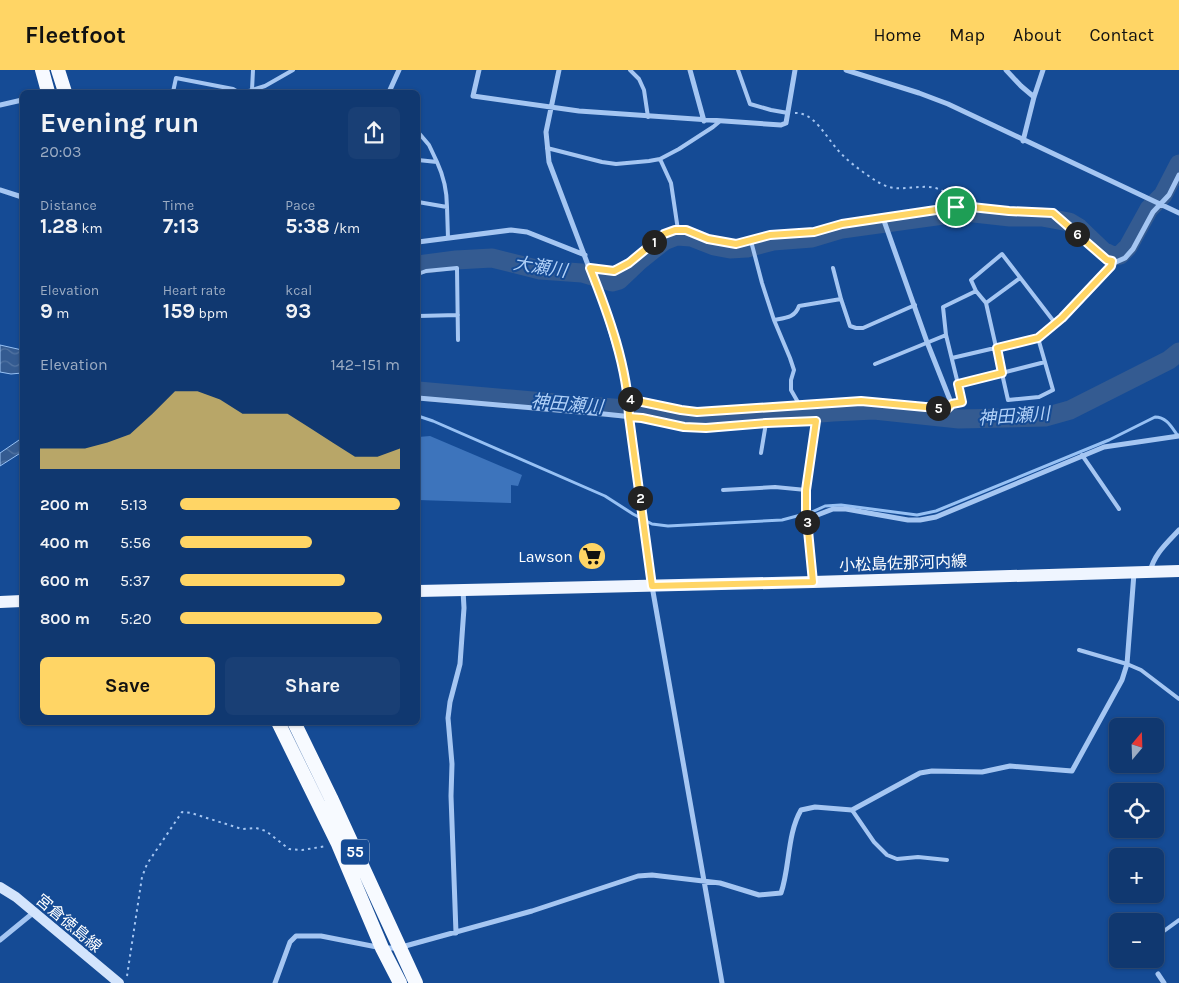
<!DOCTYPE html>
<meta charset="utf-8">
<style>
:root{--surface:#103870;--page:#193f75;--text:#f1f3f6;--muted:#9cacc3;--line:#305283;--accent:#ffd565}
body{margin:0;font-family:Karla,"Noto Sans JP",sans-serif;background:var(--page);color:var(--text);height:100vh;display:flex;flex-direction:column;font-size:19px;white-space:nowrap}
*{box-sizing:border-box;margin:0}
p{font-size:16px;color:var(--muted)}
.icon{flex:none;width:28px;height:28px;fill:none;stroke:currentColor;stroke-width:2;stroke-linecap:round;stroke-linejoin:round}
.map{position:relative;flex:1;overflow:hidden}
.side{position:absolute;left:20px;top:20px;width:400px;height:635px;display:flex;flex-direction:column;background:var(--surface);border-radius:8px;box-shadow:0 1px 4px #0004,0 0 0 1px var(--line)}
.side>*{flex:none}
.needle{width:32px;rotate:19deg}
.fabs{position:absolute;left:1109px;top:648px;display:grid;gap:10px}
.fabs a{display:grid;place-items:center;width:55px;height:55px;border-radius:8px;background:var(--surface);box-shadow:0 1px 4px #0004,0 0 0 1px var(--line);font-size:25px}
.pin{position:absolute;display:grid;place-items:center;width:42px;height:42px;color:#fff;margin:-21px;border:2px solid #fff;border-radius:50%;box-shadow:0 1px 5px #0007}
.km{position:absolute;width:25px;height:25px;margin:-12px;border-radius:50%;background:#222;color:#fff;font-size:14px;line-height:25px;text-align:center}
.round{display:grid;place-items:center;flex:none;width:52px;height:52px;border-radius:8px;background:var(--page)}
.headline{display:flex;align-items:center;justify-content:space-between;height:85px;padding:0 20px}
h1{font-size:28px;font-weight:700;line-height:38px}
.metrics{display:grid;grid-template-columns:repeat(3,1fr);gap:8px;height:85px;padding:5px 20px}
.metrics div{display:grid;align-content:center}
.metrics b{font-size:21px;font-weight:700}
.metrics small{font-size:14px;font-weight:400}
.metrics p{font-size:14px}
.chart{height:140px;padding:10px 20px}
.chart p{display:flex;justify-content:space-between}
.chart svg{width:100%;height:90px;margin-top:5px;fill:var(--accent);opacity:.7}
.button{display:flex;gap:10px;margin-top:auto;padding:10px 20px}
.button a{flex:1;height:58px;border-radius:8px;background:var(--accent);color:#111;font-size:20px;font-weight:700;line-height:58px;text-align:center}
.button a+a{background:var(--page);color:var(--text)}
ul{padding:0 20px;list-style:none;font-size:16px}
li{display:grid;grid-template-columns:80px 60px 1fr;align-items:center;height:38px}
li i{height:12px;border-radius:6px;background:var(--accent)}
header{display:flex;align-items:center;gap:30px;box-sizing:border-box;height:70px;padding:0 25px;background:var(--accent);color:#111}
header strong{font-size:24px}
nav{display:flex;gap:28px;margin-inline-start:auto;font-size:18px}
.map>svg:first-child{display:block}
.water{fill:url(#water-waves);stroke:#97c1f4}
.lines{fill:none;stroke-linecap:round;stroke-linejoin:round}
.stream{stroke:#97c1f4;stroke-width:3}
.river{stroke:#345b91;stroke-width:19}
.building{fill:#3d74bc}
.path{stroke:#a5c6f2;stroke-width:2;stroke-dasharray:2.5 4;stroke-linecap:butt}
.service{stroke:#a5c6f2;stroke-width:4}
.minor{stroke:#a5c6f2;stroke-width:5}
.secondary{stroke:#d3e4fc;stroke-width:10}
.primary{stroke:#eff5ff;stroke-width:12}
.trunk{stroke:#f7faff;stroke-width:14}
.route-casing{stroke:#fff;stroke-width:10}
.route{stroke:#ffd565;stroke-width:6}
.labels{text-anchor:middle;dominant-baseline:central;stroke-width:4;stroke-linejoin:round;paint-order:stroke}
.shield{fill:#154b95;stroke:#b9c9df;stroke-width:1}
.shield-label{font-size:15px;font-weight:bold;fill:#fff}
.poi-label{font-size:16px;fill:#fff;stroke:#154b95;text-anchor:end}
.street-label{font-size:16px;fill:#fff;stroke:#154b95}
.water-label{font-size:18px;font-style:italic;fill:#b1d1f8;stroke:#154b95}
</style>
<header>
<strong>Fleetfoot</strong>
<nav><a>Home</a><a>Map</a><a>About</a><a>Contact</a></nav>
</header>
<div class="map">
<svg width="1179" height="913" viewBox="0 0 1179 913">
<defs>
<pattern id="water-waves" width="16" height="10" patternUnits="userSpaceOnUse" patternTransform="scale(1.25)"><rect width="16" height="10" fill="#345b91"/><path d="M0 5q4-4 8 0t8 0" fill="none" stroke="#5274a2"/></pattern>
</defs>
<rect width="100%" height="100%" fill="#154b95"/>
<path class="water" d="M0 275 22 280V303L11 304 0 302Z
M22 368V382L0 396V383Z"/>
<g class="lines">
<path class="stream" d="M418 346 433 351 605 426 633 444 652 454 668 456 782 450 812 442 825 436 841 435 917 445 936 441 1109 370 1155 347C1167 347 1172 358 1178 366"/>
<path class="river" d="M418 195 456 190 492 188 540 200 582 203 612 212 619 210 639 191 664 171 677 166 691 167 714 176 730 179 747 178 773 171 812 168 842 159 965 142 1010 147H1042L1069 152 1079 158 1103 181 1113 186 1120 185 1128 177 1149 139 1163 125 1179 94
M418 321 636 340 679 350 720 351 833 342 874 340 959 349 1045 347 1070 340 1169 290 1179 282"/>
</g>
<path class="building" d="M430 366 522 405 518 416 511 415V433L418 430V367Z"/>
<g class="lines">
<path class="path" d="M795 43C814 42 826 67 837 79 847 91 860 100 873 109 879 113 886 117 894 118 913 120 939 109 951 130
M127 906 142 807 147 794 182 742 191 743 242 759 256 758 266 761 289 779 302 780 327 776"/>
<path class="service" d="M630 0 639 9 644 20 648 47
M738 0 750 34 771 40 788 43
M252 20 265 16 293 0
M173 22 176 8 233 19 238 22
M246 22 252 20 253 0
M418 62 429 75 437 92
M547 78 602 92 616 94 649 91 660 89 679 79 713 57 719 52
M660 89 671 113 678 160
M418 90 437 92C444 107 447 120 447 137
M418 132 447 137 448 168
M751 171 762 213 774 250 790 288 794 300 791 310V320L799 334
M833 198 841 229 850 256 856 258H863L915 235
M418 204 426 201 457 198 458 270
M1020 208 986 233 1008 330 1039 327 1053 320 1038 268 1062 248 1111 196 1112 191
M976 221 971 210 1002 184 1055 253
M418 246 458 245
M774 250C785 248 795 248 799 236L841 229
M946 265 958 314 1045 292
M952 288 1038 268
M875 294 946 265 943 237 976 221 986 233
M952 335 962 332 958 314
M761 383 766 353
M1082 385 1119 439
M723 420 775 417 806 420
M1079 580 1127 594 1141 600 1179 629
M852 740 874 772 887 785 897 789 918 787 947 790
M1155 865 1157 866 1179 850"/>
<path class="minor" d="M479 0 473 26 579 41 781 55 786 53 795 0
M559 0 546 62 549 92 602 232 624 306 652 516 722 913
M690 0 704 51
M846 0 919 23 948 34 1179 143
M1006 0 1021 16 1034 27
M389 22 399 0
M0 35 22 30
M1023 71 1034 27 1043 0
M0 120 22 127
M418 172 511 160 527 162 585 185
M590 198 614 201 629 193 664 164 675 160H686L708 169 736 174 770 165 814 162 842 154 962 136 1009 141 1053 143 1107 190 1116 192 1125 188 1133 179 1153 142 1169 125 1179 105
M418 328 604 344 642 348 684 357 706 358 816 351 806 420V440L813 512
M628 329 681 341 697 342 861 331 947 339 952 335 927 272 883 148
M807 449 833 439H846L908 450H920L936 447 1104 377 1179 366
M1150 502C1154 484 1167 473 1179 460
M456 863 451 726 452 694 448 648 450 632 460 594 464 538 463 520
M0 870 33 843
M1158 904 1164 913
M275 913 290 872 296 866H321L382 878H398L532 841 638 806 652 805 720 813 759 825 781 823C790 797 787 764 801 740L815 737 852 740 920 703 932 701 982 702 1010 696 1072 701 1122 610 1127 594 1134 503"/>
<path class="secondary" d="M0 817 16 827 119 913"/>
<path class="primary" d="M418 521 813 512 1179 501
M0 532 22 531"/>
<path class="trunk" d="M42 0 48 22
M58 0 65 22
M278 652 338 774 382 878 400 913
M294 652 331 728 416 913"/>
</g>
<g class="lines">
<defs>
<path id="route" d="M956 137 842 154 814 162 770 165 736 174 708 169 686 160H675L664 164 629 193 614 201 590 198C608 243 628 298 629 347L652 516 813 512 806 440V420L816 351 766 353 706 358 684 357 642 348 629 347 628 329 681 340 697 342 861 331 947 339 952 334 962 332 958 314 1002 303 997 278 1038 268 1062 248 1111 196 1112 191 1107 190 1053 143 1009 141 962 136 956 137"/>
</defs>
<use href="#route" class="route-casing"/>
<use href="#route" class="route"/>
</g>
<defs>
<symbol id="supermarket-disc" viewBox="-11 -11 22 22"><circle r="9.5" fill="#ffd565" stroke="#154b95"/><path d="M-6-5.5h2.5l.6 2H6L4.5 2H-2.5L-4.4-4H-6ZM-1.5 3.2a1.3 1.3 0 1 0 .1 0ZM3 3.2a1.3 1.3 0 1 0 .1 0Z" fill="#111"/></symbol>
</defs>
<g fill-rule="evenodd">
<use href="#supermarket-disc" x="576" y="470" width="32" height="32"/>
</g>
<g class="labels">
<rect class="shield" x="341" y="769.5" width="28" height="25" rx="4"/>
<g class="shield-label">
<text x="355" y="782">55</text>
</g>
<g class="poi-label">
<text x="573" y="486">Lawson</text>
</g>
<g class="street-label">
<text transform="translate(903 493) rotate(-2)">小松島佐那河内線</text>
<text transform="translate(69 853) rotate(40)">宮倉徳島線</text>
</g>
<g class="water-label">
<text transform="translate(540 197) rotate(9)">大瀬川</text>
<text transform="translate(567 334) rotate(5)">神田瀬川</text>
<text transform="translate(1014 346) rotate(-4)">神田瀬川</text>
</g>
</g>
</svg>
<div class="fabs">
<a><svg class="needle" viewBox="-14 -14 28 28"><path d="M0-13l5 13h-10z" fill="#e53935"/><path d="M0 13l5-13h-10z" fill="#9cacc3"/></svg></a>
<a><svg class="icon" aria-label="locate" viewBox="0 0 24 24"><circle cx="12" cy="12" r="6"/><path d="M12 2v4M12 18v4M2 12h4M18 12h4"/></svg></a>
<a>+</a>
<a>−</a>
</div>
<div class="pin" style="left:956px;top:137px;background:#1e9e55"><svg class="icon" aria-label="arrive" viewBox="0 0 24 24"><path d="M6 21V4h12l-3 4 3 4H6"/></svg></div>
<b class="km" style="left:654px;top:172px">1</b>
<b class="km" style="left:640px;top:428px">2</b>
<b class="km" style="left:807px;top:452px">3</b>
<b class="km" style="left:630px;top:329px">4</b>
<b class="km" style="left:938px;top:338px">5</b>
<b class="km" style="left:1077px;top:164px">6</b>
<section class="side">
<div class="headline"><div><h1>Evening run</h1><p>20:03</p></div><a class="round"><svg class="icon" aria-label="share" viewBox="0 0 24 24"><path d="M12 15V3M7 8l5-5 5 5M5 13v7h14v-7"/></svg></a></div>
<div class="metrics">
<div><p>Distance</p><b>1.28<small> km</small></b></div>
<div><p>Time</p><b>7:13</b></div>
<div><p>Pace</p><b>5:38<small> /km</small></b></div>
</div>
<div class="metrics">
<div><p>Elevation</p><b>9<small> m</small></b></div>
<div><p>Heart rate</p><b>159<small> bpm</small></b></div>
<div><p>kcal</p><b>93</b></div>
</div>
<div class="chart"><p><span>Elevation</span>142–151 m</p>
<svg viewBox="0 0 160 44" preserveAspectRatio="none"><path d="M0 44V34L10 34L20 34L30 31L40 27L50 17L60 6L70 6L80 10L90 17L100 17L110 17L120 24L130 31L140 38L150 38L160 34V44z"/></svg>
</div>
<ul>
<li><b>200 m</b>5:13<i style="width:100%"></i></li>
<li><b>400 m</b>5:56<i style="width:60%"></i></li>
<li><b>600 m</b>5:37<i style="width:75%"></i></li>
<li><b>800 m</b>5:20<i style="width:92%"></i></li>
</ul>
<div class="button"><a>Save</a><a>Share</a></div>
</section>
</div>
